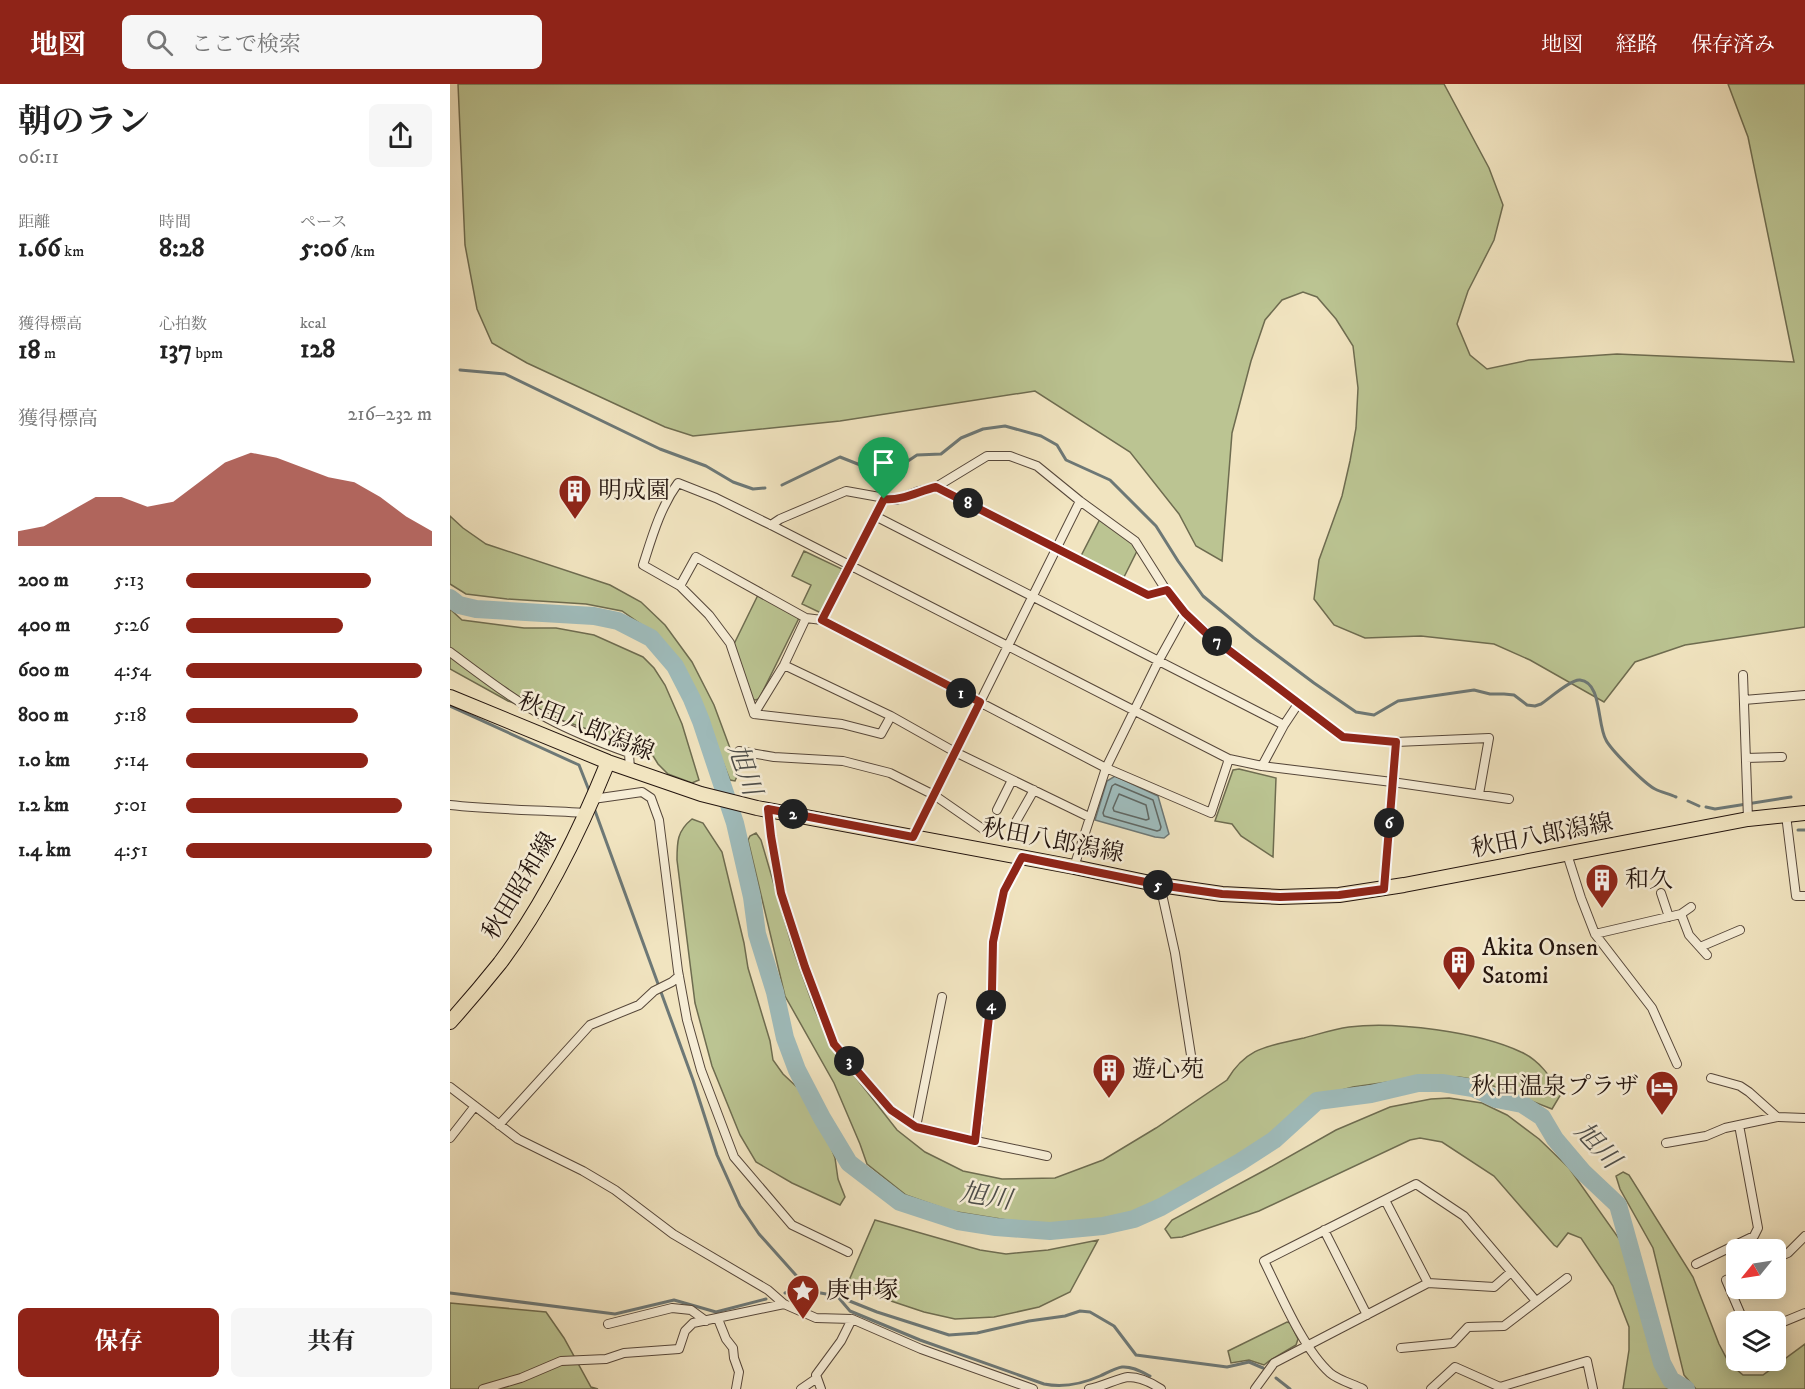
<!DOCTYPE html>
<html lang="ja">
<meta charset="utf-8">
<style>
:root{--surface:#fff;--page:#f6f6f6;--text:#222;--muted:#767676;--accent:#8f2418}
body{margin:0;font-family:"IM FELL DW Pica","Noto Serif JP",serif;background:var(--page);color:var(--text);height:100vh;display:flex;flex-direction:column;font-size:22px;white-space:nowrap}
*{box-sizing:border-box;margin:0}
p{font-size:20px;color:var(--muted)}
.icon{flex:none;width:33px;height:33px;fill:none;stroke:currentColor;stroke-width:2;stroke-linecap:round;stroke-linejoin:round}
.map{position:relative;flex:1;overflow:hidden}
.drawer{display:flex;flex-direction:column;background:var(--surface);width:450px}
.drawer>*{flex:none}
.needle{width:39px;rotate:240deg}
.buttons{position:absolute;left:1276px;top:1155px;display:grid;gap:12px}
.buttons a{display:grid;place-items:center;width:60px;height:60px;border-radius:9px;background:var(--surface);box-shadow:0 3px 15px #0003;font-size:30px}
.pin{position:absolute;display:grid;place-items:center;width:51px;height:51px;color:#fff;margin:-62px -26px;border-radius:50% 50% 50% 0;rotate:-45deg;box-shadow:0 0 6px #0007}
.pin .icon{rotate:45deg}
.km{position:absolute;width:30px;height:30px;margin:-15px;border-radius:50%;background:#222;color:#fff;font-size:16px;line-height:30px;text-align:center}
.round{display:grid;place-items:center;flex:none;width:63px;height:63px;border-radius:9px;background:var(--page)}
.headline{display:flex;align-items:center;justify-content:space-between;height:102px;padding:0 18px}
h1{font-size:33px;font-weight:700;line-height:45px}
.stats{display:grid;grid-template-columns:repeat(3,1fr);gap:9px;height:102px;padding:6px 18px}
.stats div{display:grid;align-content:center}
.stats b{font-size:26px;font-weight:700}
.stats small{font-size:16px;font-weight:400}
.stats p{font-size:16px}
.chart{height:168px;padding:12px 18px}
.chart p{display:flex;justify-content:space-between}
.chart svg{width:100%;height:108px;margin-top:6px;fill:var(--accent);opacity:.7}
.primary-button{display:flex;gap:12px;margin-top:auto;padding:12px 18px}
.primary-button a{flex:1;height:69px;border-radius:9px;background:var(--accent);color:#fff;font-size:24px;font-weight:700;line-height:69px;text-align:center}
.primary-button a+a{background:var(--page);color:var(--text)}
ul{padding:0 18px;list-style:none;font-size:20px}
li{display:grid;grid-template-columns:96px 72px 1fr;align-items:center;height:45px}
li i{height:15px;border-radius:8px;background:var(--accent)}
header{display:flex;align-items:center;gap:36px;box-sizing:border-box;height:84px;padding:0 30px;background:var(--accent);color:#fff}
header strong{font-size:28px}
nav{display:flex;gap:33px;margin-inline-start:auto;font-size:21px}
.search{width:420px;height:54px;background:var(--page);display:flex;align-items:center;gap:15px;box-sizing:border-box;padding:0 21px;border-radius:9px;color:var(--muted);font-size:22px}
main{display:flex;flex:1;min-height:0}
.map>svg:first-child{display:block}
.green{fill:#bbc492;stroke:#6e6c50;stroke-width:1.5}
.water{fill:#9fbcbc;stroke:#6d7876;stroke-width:1.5}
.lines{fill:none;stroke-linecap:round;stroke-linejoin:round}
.shore{stroke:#606864;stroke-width:1.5}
.stream{stroke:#6d7876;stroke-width:3}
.river{stroke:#9fbcbc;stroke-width:18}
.minor-casing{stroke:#56473a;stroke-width:10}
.primary-casing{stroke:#22130d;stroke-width:16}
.minor{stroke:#f6edd6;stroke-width:8}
.primary{stroke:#f1e4c0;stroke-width:14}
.route-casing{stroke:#fff;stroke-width:12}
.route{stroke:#8f2418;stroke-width:8}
.labels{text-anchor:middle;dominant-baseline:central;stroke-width:5;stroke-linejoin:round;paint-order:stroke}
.poi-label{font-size:24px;fill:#22130d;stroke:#f6edd6;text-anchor:start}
.street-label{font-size:24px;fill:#22130d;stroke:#f6edd6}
.water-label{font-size:26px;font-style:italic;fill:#4e4e4a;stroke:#f6edd6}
</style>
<header>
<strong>地図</strong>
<div class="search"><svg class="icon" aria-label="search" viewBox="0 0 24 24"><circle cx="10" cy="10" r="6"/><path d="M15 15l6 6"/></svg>ここで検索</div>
<nav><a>地図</a><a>経路</a><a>保存済み</a></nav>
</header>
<main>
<section class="drawer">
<div class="headline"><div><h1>朝のラン</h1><p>06:11</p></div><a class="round"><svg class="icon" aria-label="share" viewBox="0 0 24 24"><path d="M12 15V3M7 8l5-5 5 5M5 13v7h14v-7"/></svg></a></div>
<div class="stats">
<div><p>距離</p><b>1.66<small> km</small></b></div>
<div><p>時間</p><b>8:28</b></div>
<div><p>ペース</p><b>5:06<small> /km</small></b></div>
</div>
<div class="stats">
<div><p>獲得標高</p><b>18<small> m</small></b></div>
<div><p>心拍数</p><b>137<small> bpm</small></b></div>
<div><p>kcal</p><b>128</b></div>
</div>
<div class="chart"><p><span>獲得標高</span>216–232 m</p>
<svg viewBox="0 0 160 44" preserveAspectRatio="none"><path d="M0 44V38L10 36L20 30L30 24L40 24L50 28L60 26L70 18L80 10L90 6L100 8L110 12L120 16L130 18L140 24L150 32L160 38V44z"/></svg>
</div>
<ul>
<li><b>200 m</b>5:13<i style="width:75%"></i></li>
<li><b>400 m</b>5:26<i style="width:64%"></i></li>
<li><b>600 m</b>4:54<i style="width:96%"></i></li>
<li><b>800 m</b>5:18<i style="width:70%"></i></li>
<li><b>1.0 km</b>5:14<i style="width:74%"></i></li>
<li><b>1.2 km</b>5:01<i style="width:88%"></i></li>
<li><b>1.4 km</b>4:51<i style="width:100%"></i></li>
</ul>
<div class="primary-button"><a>保存</a><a>共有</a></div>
</section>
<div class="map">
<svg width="1355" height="1305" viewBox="0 0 1355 1305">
<rect width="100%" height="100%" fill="#f1e4c0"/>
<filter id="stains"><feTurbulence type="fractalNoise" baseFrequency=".00333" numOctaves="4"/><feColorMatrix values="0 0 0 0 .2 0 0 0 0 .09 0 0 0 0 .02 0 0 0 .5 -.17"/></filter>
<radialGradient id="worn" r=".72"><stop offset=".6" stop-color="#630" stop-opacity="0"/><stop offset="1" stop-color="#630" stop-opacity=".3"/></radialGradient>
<path class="green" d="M8 0H994L1039 84 1053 121 1044 156 1018 207 1007 240 1020 271 1037 285 1079 276 1167 270 1344 278 1298 53 1278 0H1355V543L1235 561 1185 578 1154 618 1080 576 1044 560 971 552 915 554 884 541 864 515 869 476 892 412 900 377 906 344 908 304 903 262 886 235 867 213 853 208 832 216 815 236 801 277 782 349 772 477 746 462 729 430 680 368 585 307 390 337 243 352 215 343 77 279 42 259 27 225 15 161Z
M0 432 13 444 36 460 160 501 191 518 215 541 242 578 264 621 287 683 288 690 285 697 280 696 250 621 228 578 205 550 172 527 136 520 57 515 16 510 0 500Z
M650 435 681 458 687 467 674 493 631 472Z
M354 467 392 485 371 529 352 520 361 501 342 492Z
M308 511 349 534 309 615 305 616 300 614 284 560Z
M0 525 12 536 74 544H106L144 551 193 573 204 584 215 601 232 640 249 696 242 699 218 690 208 680 197 662 185 656 162 654 58 617 0 585Z
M789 685 826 694 823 773 791 752 782 740 765 737 783 686Z
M242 735 253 739 272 768 294 859 298 884 320 957 323 976 333 990 350 1006 375 1048 385 1074 388 1095 395 1113 390 1121 342 1099 306 1078 290 1051 262 982 245 919 227 776C227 758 227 747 242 735Z
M306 749 311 756 342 862 364 924 382 963 447 1046 475 1068 513 1087 552 1095 605 1094 653 1076 706 1044 777 996C797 962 820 962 854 954 869 950 884 945 899 943 945 937 1029 948 1071 968 1089 976 1101 993 1111 1010L1102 1025 1028 996 1009 993 966 994 903 1003 869 1012 804 1062 702 1121 677 1132 604 1141 570 1138 501 1127 456 1111 417 1080 410 1060 384 999 335 912 298 756 300 752Z
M999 1014 1032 1019 1057 1031 1089 1055 1119 1084 1170 1156 1180 1185 1206 1284 1220 1305H1173L1179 1266V1243L1163 1202 1131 1154 1118 1149 1107 1163 1104 1161 1044 1092 992 1058 970 1054 960 1056 809 1127 732 1153 721 1154 715 1145 722 1136 817 1085 886 1046 940 1023 981 1015Z
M1173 1088 1179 1091 1243 1193 1269 1260 1279 1279 1293 1291H1313L1355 1260V1305H1246L1234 1291 1203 1164 1170 1105 1166 1092Z
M425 1136 530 1166 556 1170 598 1166 648 1156 620 1208 589 1223 544 1233 505 1235 474 1228 426 1212 397 1201Z
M0 1219 96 1228 114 1254 141 1303 148 1305H0Z
M837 1238 840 1239 848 1255 846 1261 819 1277 814 1281 799 1276 781 1279 778 1267Z"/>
<path class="water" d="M665 692 708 712 719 750 714 754 705 753 645 736 657 697Z"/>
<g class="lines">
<path class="shore" d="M665 700 703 716 711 743 710 746 707 747 654 732 653 729 662 702Z
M669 710 696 721 699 735 696 736 664 727 663 724Z"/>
<path class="stream" d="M10 286 55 290 210 365 256 382 283 398 303 405 315 404
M332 401 390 373 433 390 443 387 467 371 491 370 511 354 533 345 555 342 591 352 607 361 616 376 660 396 706 442 728 477 753 512 804 554 864 599 906 628 924 631 948 617 1024 606 1040 610H1054L1064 611 1077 621 1085 622 1091 620C1100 614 1121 595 1130 596 1152 598 1147 641 1156 656 1161 666 1195 700 1205 705 1211 708 1219 710 1226 713
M0 622 129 681 140 709
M1238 717 1249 722
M1256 723 1265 725 1341 713
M144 724 243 996 267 1071 290 1122 309 1150 361 1208
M1348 746H1355
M0 1209 165 1230 224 1216 266 1228 316 1215
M335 1209 349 1205 387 1212 427 1228 499 1251 527 1249 579 1237 615 1232 630 1227 640 1228 664 1242 686 1271 777 1283 799 1278 813 1284
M388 1213 400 1227 470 1256 594 1300C614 1304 632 1300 650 1292 657 1289 665 1284 672 1283 682 1282 692 1288 700 1292
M826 1294 840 1305"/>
<path class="river" d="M0 514 9 521 26 525 144 532 168 537 201 554 225 582 242 615 251 637 285 739 302 813 307 850 325 908 335 954 347 986 372 1034 399 1079 450 1118 508 1137 546 1143 600 1147 653 1142 684 1135 711 1123 790 1078 824 1056 867 1017 921 1010 968 999H992L1023 1004 1046 1015 1072 1020 1092 1033 1105 1055 1133 1088 1168 1121 1212 1279 1221 1296 1236 1305"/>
<defs>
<path id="minor" d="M486 403 698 511 716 506
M427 433 834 641
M321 441 330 435 396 407 446 416 469 407 486 403 537 372H560L587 382 630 417 685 457 716 506 735 529 756 548 893 653 946 658 1039 654 1029 710
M230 502 246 473 356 534 372 536 656 684 761 729 779 675
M372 536 434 415
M0 568C31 591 63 616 97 634 123 648 151 659 179 669L180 686
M334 581 441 632 505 668 639 733
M1293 591 1298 735
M1294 616 1355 611
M304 630 334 581 356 534
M441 632 431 650 392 640 304 630 280 559 259 531 230 502 193 481C202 453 210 424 228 399L266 414 321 441 779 675 812 682 942 698 1059 715
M289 667 324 673 393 677 440 689 484 711 533 745
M1296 674 1332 673
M812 682 834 641 848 620
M143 715 192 708 201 714 209 736 228 887 237 936 251 986 284 1073 342 1141 398 1168
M0 721C45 726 91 726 137 729
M318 725 321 752 331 809 355 883 384 959 442 1026 466 1043 526 1057
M547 726 562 696
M1336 731 1346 812H1355
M564 741 584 706
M463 753 630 417
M1117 770 1131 814 1145 850 1202 924 1227 980
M572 773 554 807 543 858 542 906 526 1057 597 1072
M624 783 656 684 709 576 735 529
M710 801 725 869 743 984
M934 805 946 658
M1211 809 1219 833
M1231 830 1239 851 1257 871
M1145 850 1231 830 1241 823
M1250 863 1290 846
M1261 994 1290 1002 1299 1008 1327 1033
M0 1003 68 1055 133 1087 165 1106 223 1150 318 1206 334 1220 366 1234 402 1235 471 1265 583 1305
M49 1041 140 941 189 921 204 907 222 898 229 892
M466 1043 492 913
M0 1054 25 1022
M1216 1059 1256 1052 1275 1044 1289 1041
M935 1116 978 1199
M874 1146 917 1231
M1326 1174 1338 1169 1355 1152
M1246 1180 1304 1152 1308 1144 1289 1041 1327 1033 1355 1034
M1287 1191 1276 1196 1294 1238
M268 1235 276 1255 283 1264 284 1274 289 1288 286 1305
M158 1240 222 1224 241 1226 256 1237
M1326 1241 1355 1229
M951 1264 1003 1259 1018 1243 1054 1242 1117 1194
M33 1305 71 1294 111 1277 156 1275 174 1269 229 1265 235 1247 243 1239 334 1220
M351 1305 367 1294
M371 1305 366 1291 391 1257 402 1235
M639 1305C651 1303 669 1294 678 1293 690 1293 702 1299 711 1305
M805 1305 824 1279 978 1199 1044 1203 1061 1188
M913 1305C903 1300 888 1296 880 1289 853 1265 830 1209 814 1177L966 1100 1014 1132 1086 1217
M981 1305 1005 1283 1050 1303 1137 1277 1143 1305"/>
<path id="primary" d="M0 613 158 678 251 710 307 724 624 783 710 801 772 810 830 813 889 811 954 801 1298 735 1355 729
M0 938C17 919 34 899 50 879 95 819 130 747 158 678"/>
</defs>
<use href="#minor" class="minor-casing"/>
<use href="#primary" class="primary-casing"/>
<use href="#minor" class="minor"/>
<use href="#primary" class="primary"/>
</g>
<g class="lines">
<defs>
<path id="route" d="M486 403 698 511 717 506 735 529 756 549 893 653 946 658 934 805 889 811 830 813 772 810 710 801 572 773 554 807 543 858 542 906 525 1057 466 1043 441 1026 384 960 355 883 331 809 321 752 318 725 463 753 530 618 372 536 434 415C452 417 469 407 486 403Z"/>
</defs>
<use href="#route" class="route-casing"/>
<use href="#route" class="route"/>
</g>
<defs>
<symbol id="building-pin" viewBox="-11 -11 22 30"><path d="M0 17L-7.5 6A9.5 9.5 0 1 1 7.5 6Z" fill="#8f2418" stroke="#f6edd6"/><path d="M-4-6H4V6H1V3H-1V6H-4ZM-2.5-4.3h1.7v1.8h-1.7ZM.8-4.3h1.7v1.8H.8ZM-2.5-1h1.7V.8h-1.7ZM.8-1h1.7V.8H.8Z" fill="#fff"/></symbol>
<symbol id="hotel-pin" viewBox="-11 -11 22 30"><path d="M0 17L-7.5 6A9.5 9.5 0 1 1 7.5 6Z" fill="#8f2418" stroke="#f6edd6"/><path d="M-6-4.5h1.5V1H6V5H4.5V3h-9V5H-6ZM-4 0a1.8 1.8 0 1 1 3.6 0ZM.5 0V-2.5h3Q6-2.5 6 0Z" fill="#fff"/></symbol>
<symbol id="sight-pin" viewBox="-11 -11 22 30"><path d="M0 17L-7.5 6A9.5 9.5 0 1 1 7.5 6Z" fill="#8f2418" stroke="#f6edd6"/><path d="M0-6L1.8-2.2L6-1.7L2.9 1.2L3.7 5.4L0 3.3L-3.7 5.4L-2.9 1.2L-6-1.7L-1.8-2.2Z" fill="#fff"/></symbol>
</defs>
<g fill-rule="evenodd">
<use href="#building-pin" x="106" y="388" width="38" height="52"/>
<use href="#building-pin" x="1133" y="777" width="38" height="52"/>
<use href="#building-pin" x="990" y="859" width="38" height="52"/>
<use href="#building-pin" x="640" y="967" width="38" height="52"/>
<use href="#hotel-pin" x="1193" y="984" width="38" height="52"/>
<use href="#sight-pin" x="334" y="1188" width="38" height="52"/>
</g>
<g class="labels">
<g class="poi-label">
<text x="148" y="407">明成園</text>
<text x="1175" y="796">和久</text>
<text x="1032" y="864">Akita Onsen<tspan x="1032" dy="28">Satomi</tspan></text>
<text x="682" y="986">遊心苑</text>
<text x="1189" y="1003" text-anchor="end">秋田温泉プラザ</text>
<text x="376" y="1207">庚申塚</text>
</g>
<g class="street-label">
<text transform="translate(136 643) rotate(22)">秋田八郎潟線</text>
<text transform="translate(1092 752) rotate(-11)">秋田八郎潟線</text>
<text transform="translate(603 757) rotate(11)">秋田八郎潟線</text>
<text transform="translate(70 802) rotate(-59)">秋田昭和線</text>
</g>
<g class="water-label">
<text transform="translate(294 686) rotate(71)">旭川</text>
<text transform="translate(1147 1062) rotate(47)">旭川</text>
<text transform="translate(536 1113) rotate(9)">旭川</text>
</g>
</g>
<rect width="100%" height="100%" filter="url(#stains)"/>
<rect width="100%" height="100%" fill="url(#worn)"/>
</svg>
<div class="buttons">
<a><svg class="needle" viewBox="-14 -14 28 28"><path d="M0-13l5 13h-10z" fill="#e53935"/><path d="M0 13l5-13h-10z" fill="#767676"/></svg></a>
<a><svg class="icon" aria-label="layers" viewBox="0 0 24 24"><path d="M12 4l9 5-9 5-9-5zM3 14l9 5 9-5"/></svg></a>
</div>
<div class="pin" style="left:434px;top:415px;background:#1e9e55"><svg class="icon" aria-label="arrive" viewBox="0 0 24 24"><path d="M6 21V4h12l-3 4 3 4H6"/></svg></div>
<b class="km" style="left:511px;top:609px">1</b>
<b class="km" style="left:343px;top:730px">2</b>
<b class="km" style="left:399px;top:977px">3</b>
<b class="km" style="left:541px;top:921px">4</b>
<b class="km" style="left:708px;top:801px">5</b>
<b class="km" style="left:939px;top:739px">6</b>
<b class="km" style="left:767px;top:557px">7</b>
<b class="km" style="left:518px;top:419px">8</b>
</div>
</main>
